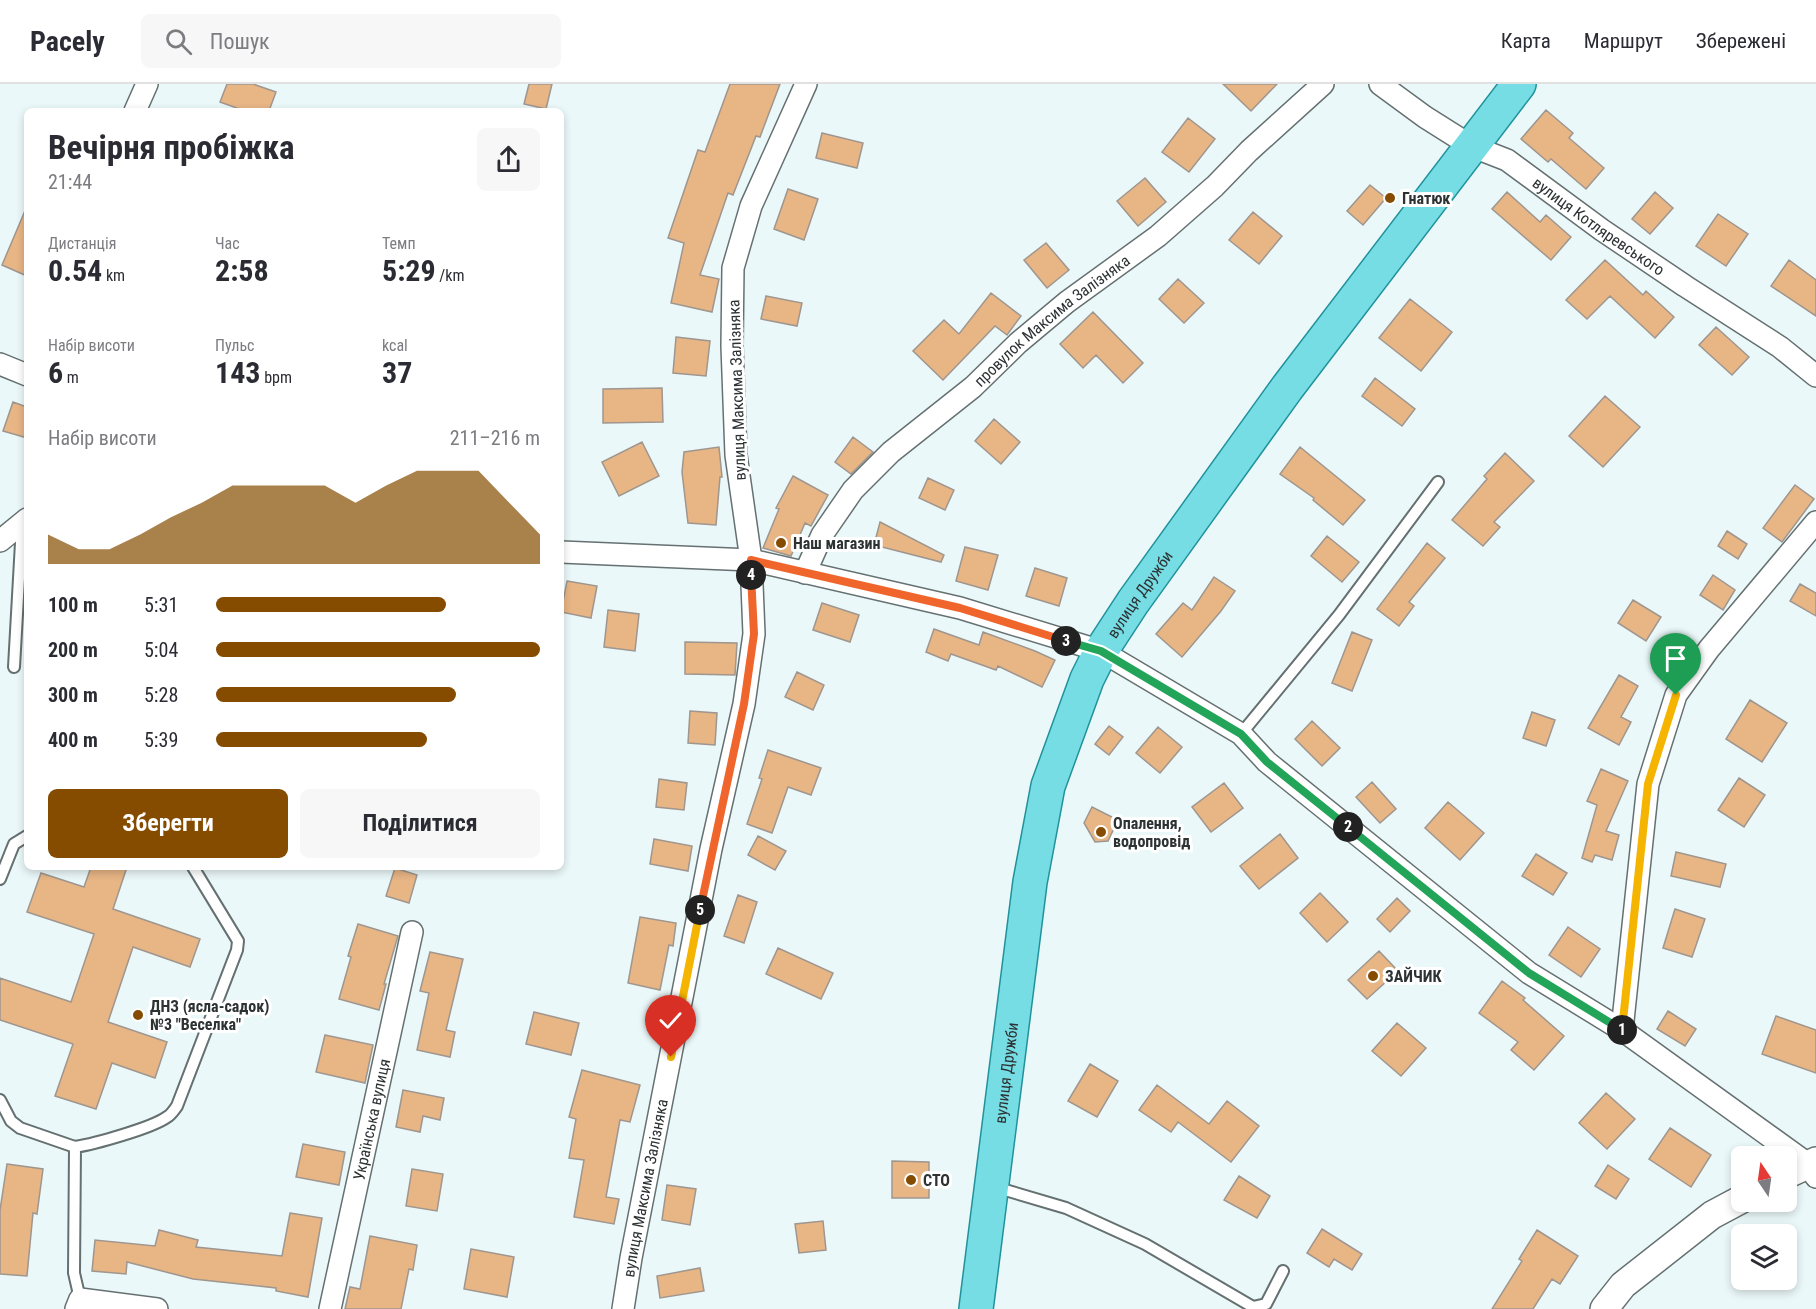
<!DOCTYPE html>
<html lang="uk">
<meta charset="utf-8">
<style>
:root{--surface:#fff;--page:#f7f7f7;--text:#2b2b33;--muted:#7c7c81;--line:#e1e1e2;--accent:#854c00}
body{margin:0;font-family:"Roboto Condensed",sans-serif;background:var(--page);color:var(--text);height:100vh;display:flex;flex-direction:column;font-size:22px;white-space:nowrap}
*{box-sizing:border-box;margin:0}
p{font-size:20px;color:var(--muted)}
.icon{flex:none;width:33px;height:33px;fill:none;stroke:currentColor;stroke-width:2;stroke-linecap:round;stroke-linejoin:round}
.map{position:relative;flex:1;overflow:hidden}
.panel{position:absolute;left:24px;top:24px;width:540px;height:762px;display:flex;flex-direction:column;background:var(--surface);border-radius:9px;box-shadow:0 3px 9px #0003}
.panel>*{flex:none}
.needle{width:39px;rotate:347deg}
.controls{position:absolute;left:1731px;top:1062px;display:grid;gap:12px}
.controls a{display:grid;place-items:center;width:66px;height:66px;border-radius:9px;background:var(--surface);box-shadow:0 3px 9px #0003;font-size:30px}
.pin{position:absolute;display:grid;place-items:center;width:51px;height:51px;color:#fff;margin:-62px -26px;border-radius:50% 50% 50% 0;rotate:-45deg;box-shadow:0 0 6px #0007}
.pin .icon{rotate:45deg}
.km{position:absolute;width:30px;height:30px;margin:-15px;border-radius:50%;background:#222;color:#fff;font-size:16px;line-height:30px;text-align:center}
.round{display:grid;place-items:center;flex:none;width:63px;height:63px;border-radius:9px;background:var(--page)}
.overview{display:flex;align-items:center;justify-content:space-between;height:102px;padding:0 24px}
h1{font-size:33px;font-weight:700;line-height:45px}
.stats{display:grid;grid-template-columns:repeat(3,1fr);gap:9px;height:102px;padding:6px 24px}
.stats div{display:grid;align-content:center}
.stats b{font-size:30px;font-weight:700}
.stats small{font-size:16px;font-weight:400}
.stats p{font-size:16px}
.chart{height:168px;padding:12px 24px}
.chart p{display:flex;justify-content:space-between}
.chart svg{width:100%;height:108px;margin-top:6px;fill:var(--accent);opacity:.7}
.button{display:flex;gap:12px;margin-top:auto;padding:12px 24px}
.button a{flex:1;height:69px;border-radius:9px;background:var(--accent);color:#fff;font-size:24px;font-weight:700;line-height:69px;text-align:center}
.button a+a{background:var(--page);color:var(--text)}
ul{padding:0 24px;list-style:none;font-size:20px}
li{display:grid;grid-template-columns:96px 72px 1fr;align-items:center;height:45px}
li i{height:15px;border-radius:8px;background:var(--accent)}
header{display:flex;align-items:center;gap:36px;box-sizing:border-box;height:84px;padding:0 30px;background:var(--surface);border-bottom:2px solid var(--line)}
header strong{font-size:28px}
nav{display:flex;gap:33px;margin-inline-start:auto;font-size:21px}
.search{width:420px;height:54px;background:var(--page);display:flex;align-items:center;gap:15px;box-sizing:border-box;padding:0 21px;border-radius:9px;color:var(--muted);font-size:22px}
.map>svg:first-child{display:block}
.building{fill:#e8b585;stroke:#9e968f;stroke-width:1.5}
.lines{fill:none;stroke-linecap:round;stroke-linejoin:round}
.service-casing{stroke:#657071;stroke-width:14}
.minor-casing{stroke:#657071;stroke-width:24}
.tertiary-casing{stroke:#657071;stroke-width:30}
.primary-casing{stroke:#21929c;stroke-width:36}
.service{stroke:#fff;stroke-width:10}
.minor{stroke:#fff;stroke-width:21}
.tertiary{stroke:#fff;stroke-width:27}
.primary{stroke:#76dde5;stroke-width:33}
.split-1-casing{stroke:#fff;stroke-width:12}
.split-2-casing{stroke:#fff;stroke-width:12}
.split-3-casing{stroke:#fff;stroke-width:12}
.split-4-casing{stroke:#fff;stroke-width:12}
.split-5-casing{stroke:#fff;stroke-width:12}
.split-6-casing{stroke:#fff;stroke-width:12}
.split-1{stroke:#f5b400;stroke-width:8}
.split-2{stroke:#22a559;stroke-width:8}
.split-3{stroke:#22a559;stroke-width:8}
.split-4{stroke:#f0652b;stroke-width:8}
.split-5{stroke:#f0652b;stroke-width:8}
.split-6{stroke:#f5b400;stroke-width:8}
.poi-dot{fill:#854c00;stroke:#fff;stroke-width:2}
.labels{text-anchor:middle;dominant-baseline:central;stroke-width:6;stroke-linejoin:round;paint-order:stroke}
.poi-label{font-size:16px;font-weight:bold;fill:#2d3233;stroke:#fff;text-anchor:start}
.street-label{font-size:16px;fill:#2d3233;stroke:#fff}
</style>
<header>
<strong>Pacely</strong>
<div class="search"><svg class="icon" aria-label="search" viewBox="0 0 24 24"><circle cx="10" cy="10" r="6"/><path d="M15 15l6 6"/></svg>Пошук</div>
<nav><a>Карта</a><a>Маршрут</a><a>Збережені</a></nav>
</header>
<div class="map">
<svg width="1816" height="1225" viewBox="0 0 1816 1225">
<rect width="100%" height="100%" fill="#ebf8f9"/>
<path class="building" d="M227 0H253L276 8 269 27H245L220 18Z
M529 0H552L546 25 524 20Z
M730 0H780L760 53 756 52 733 111 728 109 700 191 719 195 712 228 671 219 684 159 668 154 698 66 705 68Z
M1223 0H1277L1251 27Z
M1546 26 1573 49 1569 54 1604 84 1586 105 1551 75 1548 78 1521 55Z
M1188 34 1215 55 1189 88 1162 68Z
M822 49 863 59 857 84 816 74Z
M1145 94 1166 118 1138 142 1117 117Z
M1370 101 1386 114 1363 141 1347 127Z
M788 105 818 115 804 156 774 145Z
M1507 108 1540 138 1546 131 1571 153 1551 176 1492 125Z
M1655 108 1673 124 1650 150 1632 135Z
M27 122V192L2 181Z
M1253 128 1282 152 1259 180 1229 156Z
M1718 130 1748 150 1726 182 1696 162Z
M1046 159 1069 186 1047 204 1024 176Z
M1605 176 1643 211 1646 207 1674 233 1655 254 1610 212 1587 235 1566 216Z
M1789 176 1816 196V232L1771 202Z
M1178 195 1204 219 1184 239 1159 215Z
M991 209 1021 232 1007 251 995 242 943 296 913 267 944 236 959 250Z
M766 212 802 219 797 242 761 235Z
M1410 215 1452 248 1421 287 1379 254Z
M1093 228 1143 279 1123 299 1096 271 1083 284 1060 260Z
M1716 243 1749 273 1732 291 1699 261Z
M676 253 710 257 706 292 673 289Z
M1375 294 1415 325 1402 342 1362 312Z
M662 304 663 338 603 339V305Z
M1605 312 1640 343 1603 383 1569 352Z
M13 318 27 323V354L3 347Z
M994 335 1020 358 1001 380 975 357Z
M853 353 873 368 851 390 835 378Z
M642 358 659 392 619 412 602 378Z
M719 363 722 393H720L716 441 688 439 682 388 684 368Z
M1300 363 1365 416 1343 441 1313 416 1314 414 1280 390Z
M1505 369 1534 397 1494 438 1500 443 1483 462 1452 436 1487 395 1484 392Z
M793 392 828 411 811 442 805 439 791 472 763 464 779 425 776 424Z
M928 394 954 406 945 426 919 414Z
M1795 401 1814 415 1782 458 1763 444Z
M880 438 944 471 941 478 874 461Z
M1727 447 1747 460 1738 475 1718 462Z
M1327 452 1359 478 1342 498 1311 472Z
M1427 459 1445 474 1409 518 1414 522 1399 542 1377 525Z
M965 463 998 471 988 506 956 497Z
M1035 484 1067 494 1059 522 1026 512Z
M1713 491 1735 506 1723 526 1700 511Z
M1214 493 1235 507 1221 527 1182 573 1156 550 1183 519 1192 526Z
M567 497 597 502 591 534 561 528Z
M1800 500 1816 509V532L1790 517Z
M1633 516 1661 533 1646 557 1618 539Z
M822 519 859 531 850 558 813 546Z
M608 526 639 530 635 567 604 563Z
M934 545 979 561 983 548 1035 567 1055 576 1042 603 998 582 996 586 951 570 948 577 926 568Z
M1352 548 1372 556 1352 607 1332 599Z
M685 558 737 559 735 591 685 590Z
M797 588 824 601 813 626 785 613Z
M1619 591 1638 602 1621 633 1631 638 1619 661 1588 644Z
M1750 616 1787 639 1762 678 1726 655Z
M690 627 717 629 715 661 688 659Z
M1532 628 1555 636 1546 662 1523 654Z
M1312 637 1340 664 1322 682 1295 655Z
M1109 642 1123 653 1109 671 1095 660Z
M1158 643 1182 663 1160 689 1136 669Z
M768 666 821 684 811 711 788 703 772 749 747 740 762 695 759 694Z
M1601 685 1628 697 1606 747 1619 751 1612 776 1595 771 1592 778 1582 774 1597 721 1587 717Z
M1739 694 1765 711 1744 743 1718 726Z
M659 695 687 699 684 726 656 723Z
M1372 698 1396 725 1380 739 1356 713Z
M1224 699 1243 724 1211 748 1192 723Z
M1448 718 1484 749 1460 776 1425 744Z
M1092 723 1118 736 1108 757 1095 758 1084 739Z
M1280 750 1298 774 1259 805 1240 782Z
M758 752 786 767 775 786 748 771Z
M654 755 692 762 688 787 650 780Z
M1676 768 1726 780 1720 803 1671 792Z
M1536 770 1567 789 1553 811 1522 792Z
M91 783H127L113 825 200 855 190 883 133 863 108 938 167 958 155 994 112 979 96 1025 55 1012 73 960 0 936V894L71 918 94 850 27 828 41 789 84 803Z
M395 784 417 791 409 819 386 812Z
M1320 809 1348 838 1327 858 1300 829Z
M738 811 757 818 744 859 724 852Z
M1397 814 1410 827 1390 848 1377 835Z
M1675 825 1705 835 1692 873 1663 864Z
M640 833 676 839 673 862 669 861 660 906 628 899Z
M358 840 398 852 384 900H386L379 926 339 915 351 873 348 872Z
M1568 843 1600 865 1581 893 1549 871Z
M778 864 833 889 821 915 766 890Z
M1379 867 1398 887 1367 915 1348 896Z
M430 868 463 875 446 946 455 948 450 973 417 966 429 909 420 907Z
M1502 897 1525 914 1523 916 1564 952 1534 986 1511 966 1518 958 1479 929Z
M1668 927 1696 945 1685 962 1657 945Z
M534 928 579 939 571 971 526 960Z
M1776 932 1816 946V989L1762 970Z
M1397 939 1426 964 1401 992 1372 967Z
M325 951 373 961 365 999 316 988Z
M1090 980 1118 997 1097 1033 1068 1017Z
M582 986 640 1001 630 1038 620 1036 606 1113 619 1115 614 1140 574 1133 584 1076 569 1074 576 1035 569 1033Z
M1157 1001 1209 1040 1227 1017 1259 1042 1231 1078 1178 1038 1171 1048 1139 1026Z
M403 1006 444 1014 440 1036 423 1032 420 1048 396 1043Z
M1606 1009 1635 1035 1607 1065 1579 1039Z
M1670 1044 1711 1071 1691 1103 1649 1075Z
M303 1060 345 1068 339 1101 296 1093Z
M892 1077 929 1078V1114H892Z
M7 1080 43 1085 37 1130 33 1129 27 1192 0 1190V1126Z
M1608 1081 1629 1095 1616 1115 1595 1102Z
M412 1085 443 1090 437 1127 406 1122Z
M1239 1092 1270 1112 1257 1134 1224 1116Z
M667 1101 696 1105 690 1141 662 1136Z
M290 1129 322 1134 308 1213 276 1207V1204L193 1195 127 1178 126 1190 92 1187 95 1156 155 1162 159 1146 198 1156 196 1163 282 1172Z
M823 1137 826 1166 799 1169 795 1140Z
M1322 1145 1362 1170 1352 1186 1334 1175 1329 1183 1307 1169Z
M1537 1146 1578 1172 1560 1200 1552 1195 1533 1225H1492L1522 1177 1519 1175Z
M370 1152 417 1161 413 1186 409 1185 401 1225H345L350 1203 360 1205Z
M471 1165 514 1173 507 1213 464 1205Z
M700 1184 704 1207 660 1214 657 1192Z"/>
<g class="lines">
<defs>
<path id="service" d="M14 583 22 441
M1241 650 1339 531 1438 398
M0 795 14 760 27 752
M0 1016 11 1037 20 1044 75 1063
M995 1103 1066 1124 1145 1160 1253 1223 1266 1220 1283 1187
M80 1215 74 1189 75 1063C94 1060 152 1044 167 1033 171 1031 174 1026 177 1022L237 866 238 857 193 783"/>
<g id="minor">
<path id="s1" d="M1380 0 1425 33 1471 62 1507 76 1602 146 1685 202 1780 263 1816 292"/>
<path d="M135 27 147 0"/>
<path d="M0 280 27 291"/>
<path d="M0 457 27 435"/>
<path d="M561 468 751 476 960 524 1101 567 1241 650 1267 678 1529 889 1622 946 1808 1080 1816 1093"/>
<path id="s2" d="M805 489 822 451 853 406 891 368 973 303 1018 259 1067 218 1158 152 1215 102 1249 67 1323 0"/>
<path d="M1622 946 1648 700 1676 611 1709 565 1816 438"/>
<path d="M76 1225 80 1215 157 1225"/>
<path id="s3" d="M330 1225 412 848"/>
<path id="s4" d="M623 1225 631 1174 711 765 744 620 754 550 751 476 736 371 732 262 733 184 751 122 806 0"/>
</g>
<path id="tertiary" d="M1786 1091 1816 1077
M1604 1225 1623 1201 1712 1131 1742 1115"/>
<g id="primary">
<path id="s5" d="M976 1225 1030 798 1048 702 1087 595 1101 567 1133 518 1287 304 1519 0"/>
</g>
</defs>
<use href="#service" class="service-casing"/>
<use href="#minor" class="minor-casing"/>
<use href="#tertiary" class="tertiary-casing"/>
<use href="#primary" class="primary-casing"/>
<use href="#service" class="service"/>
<use href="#minor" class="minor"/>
<use href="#tertiary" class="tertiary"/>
<use href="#primary" class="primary"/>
</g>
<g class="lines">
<defs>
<path id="split-1" d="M1622 946 1648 700 1676 611"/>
<path id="split-2" d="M1348 743 1529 889 1622 946"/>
<path id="split-3" d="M1066 557 1101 567 1241 650 1267 678 1348 743"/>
<path id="split-4" d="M751 491V476L960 524 1066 557"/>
<path id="split-5" d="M700 826 744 620 754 550 751 491"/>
<path id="split-6" d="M671 973 700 826"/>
</defs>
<use href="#split-1" class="split-1-casing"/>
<use href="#split-2" class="split-2-casing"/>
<use href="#split-3" class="split-3-casing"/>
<use href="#split-4" class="split-4-casing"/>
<use href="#split-5" class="split-5-casing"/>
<use href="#split-6" class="split-6-casing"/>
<use href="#split-1" class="split-1"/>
<use href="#split-2" class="split-2"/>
<use href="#split-3" class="split-3"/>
<use href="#split-4" class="split-4"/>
<use href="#split-5" class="split-5"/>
<use href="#split-6" class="split-6"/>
</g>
<g class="poi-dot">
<circle cx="1390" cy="114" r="6"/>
<circle cx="781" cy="459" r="6"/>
<circle cx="1101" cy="748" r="6"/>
<circle cx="1373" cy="892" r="6"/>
<circle cx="138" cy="931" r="6"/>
<circle cx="911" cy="1096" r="6"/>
</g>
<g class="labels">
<g class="poi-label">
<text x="1402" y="114">Гнатюк</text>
<text x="793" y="459">Наш магазин</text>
<text x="1113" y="739">Опалення,<tspan x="1113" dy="18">водопровід</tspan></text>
<text x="1385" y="892">ЗАЙЧИК</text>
<text x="150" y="922">ДНЗ (ясла-садок)<tspan x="150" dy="18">№3 "Веселка"</tspan></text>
<text x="923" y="1096">СТО</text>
</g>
<g class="street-label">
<text stroke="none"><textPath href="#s1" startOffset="262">вулиця Котляревського</textPath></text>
<text stroke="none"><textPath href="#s2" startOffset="358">провулок Максима Залізняка</textPath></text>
<text transform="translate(737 306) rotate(-92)">вулиця Максима Залізняка</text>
<text stroke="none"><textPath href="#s5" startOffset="742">вулиця Дружби</textPath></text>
<text stroke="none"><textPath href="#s5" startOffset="238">вулиця Дружби</textPath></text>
<text stroke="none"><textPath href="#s3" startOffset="194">Українська вулиця</textPath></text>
<text stroke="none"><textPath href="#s4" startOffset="123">вулиця Максима Залізняка</textPath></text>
</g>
</g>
</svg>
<div class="controls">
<a><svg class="needle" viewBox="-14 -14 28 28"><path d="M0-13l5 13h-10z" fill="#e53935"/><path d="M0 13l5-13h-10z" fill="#7c7c81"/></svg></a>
<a><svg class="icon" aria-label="layers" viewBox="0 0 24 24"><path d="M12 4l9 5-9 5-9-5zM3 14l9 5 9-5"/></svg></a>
</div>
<div class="pin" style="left:1676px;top:611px;background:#1e9e55"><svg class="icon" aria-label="arrive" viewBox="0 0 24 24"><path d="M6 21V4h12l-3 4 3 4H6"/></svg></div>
<div class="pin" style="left:671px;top:973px;background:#d93025"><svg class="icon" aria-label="check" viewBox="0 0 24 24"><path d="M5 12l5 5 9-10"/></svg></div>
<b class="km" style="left:1622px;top:946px">1</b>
<b class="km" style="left:1348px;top:743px">2</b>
<b class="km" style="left:1066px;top:557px">3</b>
<b class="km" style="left:751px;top:491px">4</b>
<b class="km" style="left:700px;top:826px">5</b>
<section class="panel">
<div class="overview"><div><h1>Вечірня пробіжка</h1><p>21:44</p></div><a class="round"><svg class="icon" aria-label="share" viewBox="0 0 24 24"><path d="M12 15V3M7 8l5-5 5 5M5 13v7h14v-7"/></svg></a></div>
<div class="stats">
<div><p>Дистанція</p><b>0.54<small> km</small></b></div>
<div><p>Час</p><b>2:58</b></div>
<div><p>Темп</p><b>5:29<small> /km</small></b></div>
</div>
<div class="stats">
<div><p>Набір висоти</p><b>6<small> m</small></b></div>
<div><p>Пульс</p><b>143<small> bpm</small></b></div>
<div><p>kcal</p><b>37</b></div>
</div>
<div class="chart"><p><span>Набір висоти</span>211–216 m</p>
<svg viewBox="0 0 160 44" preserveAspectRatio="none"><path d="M0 44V32L10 38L20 38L30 32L40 25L50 19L60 12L70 12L80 12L90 12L100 19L110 12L120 6L130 6L140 6L150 19L160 32V44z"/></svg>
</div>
<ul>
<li><b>100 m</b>5:31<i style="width:71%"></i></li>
<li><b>200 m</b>5:04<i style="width:100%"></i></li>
<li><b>300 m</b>5:28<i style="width:74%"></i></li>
<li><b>400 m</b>5:39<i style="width:65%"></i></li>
</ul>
<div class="button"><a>Зберегти</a><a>Поділитися</a></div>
</section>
</div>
